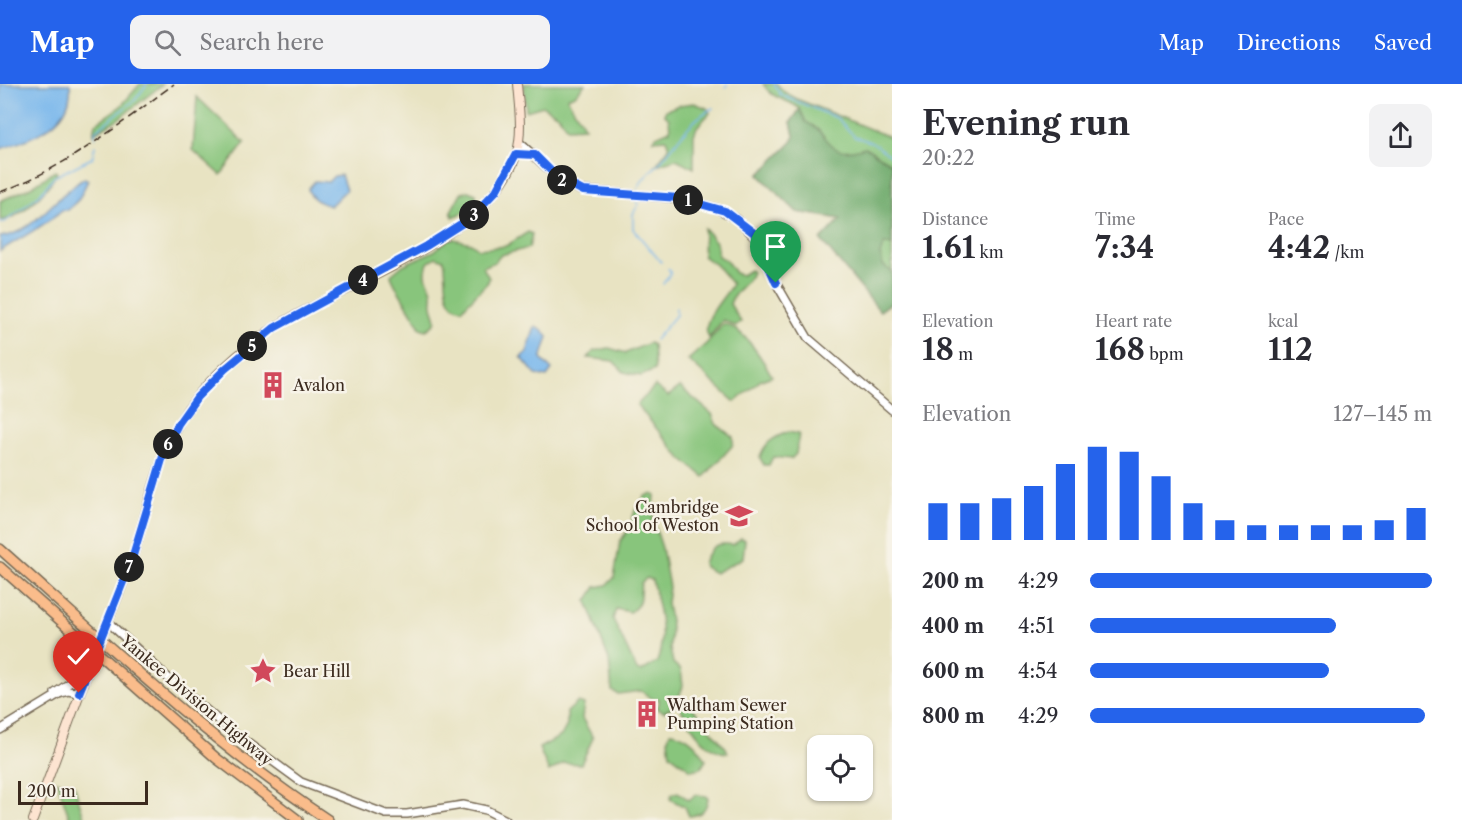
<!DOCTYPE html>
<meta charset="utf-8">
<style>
:root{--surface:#fff;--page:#f2f2f3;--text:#2b2b33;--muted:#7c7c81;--accent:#2563eb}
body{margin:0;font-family:"Libre Caslon Text",serif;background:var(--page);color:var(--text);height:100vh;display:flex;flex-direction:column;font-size:22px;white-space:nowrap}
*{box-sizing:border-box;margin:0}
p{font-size:20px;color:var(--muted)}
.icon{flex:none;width:33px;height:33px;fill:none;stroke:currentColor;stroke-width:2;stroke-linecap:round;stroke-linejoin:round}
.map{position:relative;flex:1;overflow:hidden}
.details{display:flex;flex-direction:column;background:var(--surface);width:570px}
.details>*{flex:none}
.controls{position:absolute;left:807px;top:651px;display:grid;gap:12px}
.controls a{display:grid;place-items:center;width:66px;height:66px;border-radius:12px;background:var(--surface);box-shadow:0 2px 4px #0004;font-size:30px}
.scale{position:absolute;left:18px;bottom:15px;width:130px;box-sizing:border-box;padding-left:6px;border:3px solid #3b2a1e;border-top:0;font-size:16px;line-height:21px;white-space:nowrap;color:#3b2a1e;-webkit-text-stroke:4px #f7f3e8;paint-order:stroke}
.pin{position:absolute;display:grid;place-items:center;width:51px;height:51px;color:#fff;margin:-62px -26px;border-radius:50% 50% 50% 0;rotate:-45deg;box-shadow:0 0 6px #0007}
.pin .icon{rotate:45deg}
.km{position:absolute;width:30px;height:30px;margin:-15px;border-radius:50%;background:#222;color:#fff;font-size:16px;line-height:30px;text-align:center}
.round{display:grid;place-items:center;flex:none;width:63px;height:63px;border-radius:12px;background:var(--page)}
.head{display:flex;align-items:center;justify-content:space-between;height:102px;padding:0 30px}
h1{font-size:33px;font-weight:800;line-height:45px}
.metrics{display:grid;grid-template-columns:repeat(3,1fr);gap:9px;height:102px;padding:6px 30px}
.metrics div{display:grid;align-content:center}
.metrics b{font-size:30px;font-weight:800}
.metrics small{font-size:16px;font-weight:400}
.metrics p{font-size:16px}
.chart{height:168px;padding:12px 30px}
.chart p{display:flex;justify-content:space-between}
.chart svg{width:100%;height:108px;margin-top:6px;stroke:var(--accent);stroke-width:6}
ul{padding:0 30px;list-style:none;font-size:20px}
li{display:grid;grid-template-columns:96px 72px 1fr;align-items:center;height:45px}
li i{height:15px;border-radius:8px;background:var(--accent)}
header{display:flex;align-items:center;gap:36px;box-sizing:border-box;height:84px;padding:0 30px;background:var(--accent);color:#fff}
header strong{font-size:28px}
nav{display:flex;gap:33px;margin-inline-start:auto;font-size:21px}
.search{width:420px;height:54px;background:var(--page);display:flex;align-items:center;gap:15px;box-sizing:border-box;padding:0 21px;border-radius:12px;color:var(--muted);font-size:22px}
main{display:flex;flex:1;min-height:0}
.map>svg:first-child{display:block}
.green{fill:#88c57c;stroke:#62784d;stroke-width:1.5;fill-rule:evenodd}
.forest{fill:#6eaa6c;stroke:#546a45;stroke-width:1.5}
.water{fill:#79b7ec;stroke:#5a7085;stroke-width:1.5}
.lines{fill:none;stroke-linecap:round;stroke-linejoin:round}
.stream{stroke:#79b7ec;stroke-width:1.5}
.tertiary-casing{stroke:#786b57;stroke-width:10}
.secondary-casing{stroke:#786b57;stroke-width:10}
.motorway-casing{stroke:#786b57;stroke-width:12}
.tertiary{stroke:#fff;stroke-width:7}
.secondary{stroke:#fde4d1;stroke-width:8}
.motorway{stroke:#fabc8b;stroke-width:9}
.rail{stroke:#3b2a1e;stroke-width:1.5;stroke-dasharray:9 4.5;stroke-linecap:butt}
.secondary-bridge-casing{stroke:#786b57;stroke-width:10;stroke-linecap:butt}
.secondary-bridge{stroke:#fde4d1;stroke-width:8}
.route-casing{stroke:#fff;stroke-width:12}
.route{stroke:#2563eb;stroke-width:8}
.labels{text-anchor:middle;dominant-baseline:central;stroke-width:5;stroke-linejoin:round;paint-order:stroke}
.poi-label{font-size:16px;fill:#3b2a1e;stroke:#f7f3e8;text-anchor:start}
.street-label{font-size:16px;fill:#3b2a1e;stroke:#f7f3e8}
</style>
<header>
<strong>Map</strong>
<div class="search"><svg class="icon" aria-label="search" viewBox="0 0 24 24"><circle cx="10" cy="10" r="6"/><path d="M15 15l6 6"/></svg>Search here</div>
<nav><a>Map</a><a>Directions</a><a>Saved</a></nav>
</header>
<main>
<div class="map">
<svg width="892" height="736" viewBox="0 0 892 736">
<rect width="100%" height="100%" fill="#f7f3e8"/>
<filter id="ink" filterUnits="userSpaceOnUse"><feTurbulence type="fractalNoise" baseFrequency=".0167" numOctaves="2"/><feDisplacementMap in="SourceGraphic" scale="12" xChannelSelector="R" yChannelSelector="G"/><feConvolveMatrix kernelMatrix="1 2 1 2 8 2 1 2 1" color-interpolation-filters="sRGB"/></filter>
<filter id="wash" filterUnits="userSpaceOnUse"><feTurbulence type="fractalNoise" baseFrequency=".008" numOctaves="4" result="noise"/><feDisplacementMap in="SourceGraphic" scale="24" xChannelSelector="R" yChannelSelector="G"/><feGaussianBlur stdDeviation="1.35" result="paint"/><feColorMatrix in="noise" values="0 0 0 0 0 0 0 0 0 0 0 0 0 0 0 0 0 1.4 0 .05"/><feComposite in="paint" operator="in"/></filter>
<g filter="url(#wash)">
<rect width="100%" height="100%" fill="#e8e3c2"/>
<path class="green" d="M140 0H163L120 34 93 50 95 40 121 22Z
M524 0H585L575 11 567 14 585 43 567 44 558 31 543 22 526 27Z
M763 0H777L784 8 799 16 892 54V218L880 227 821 156 841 135 797 128 759 91 793 57 794 51 791 38 800 25C787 14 772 16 763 0Z
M197 13 245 59 221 91 193 66Z
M694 19 707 24 710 29 697 43 694 51V84L676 75 656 81 669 64 666 55 653 56 656 52 670 46 669 35 664 30 666 26 679 21Z
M55 87 57 89C48 105 19 137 0 136V117L31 103Z
M468 107 476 110V118L463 129 453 133 451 127 461 109Z
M704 144 716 158 718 172 726 176 735 189 742 191 750 186 752 188C747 203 736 202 730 220L741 238 735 242 723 236 709 254C698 238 725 214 732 200L717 182 703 172Z
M528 148 532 150 529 164 501 171 495 178 483 183 489 194 488 198 462 225C441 222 448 192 444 176L436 173 428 179C423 191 428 197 432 207 433 212 431 217 432 222 434 234 442 237 426 246L420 244C415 232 391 198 391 191L403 181 434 167 450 154 471 159 479 165 506 162Z
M723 240C742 242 763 276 772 292L761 296 735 318 688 276 707 259Z
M649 259 653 261 655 286 641 292 624 288 613 277 588 274 594 267 609 264 626 269Z
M655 302 668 312 680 303 712 330 716 340 733 353V361L704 393 680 373 637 321Z
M788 348 799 350 796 370 791 375 773 373 769 381H764L760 374C763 359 775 353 788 348Z
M652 409 655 411 653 436 662 464 669 503 667 519 671 543 670 564 673 579 681 586 683 602 676 621 664 628 655 624 659 620V615H652L641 607 618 610 612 607 609 576 587 517 596 503 607 501 614 494 620 457 629 445 636 424 645 412ZM647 494 652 496C658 522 667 551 657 578L641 588 637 586 613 535 616 525 630 528C643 520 639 512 641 499Z
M741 454 745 456 743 474 715 489 704 483 703 479C709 464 716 457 733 461Z
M687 617 726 664 728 669C705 668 692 643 680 624Z
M578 618 584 620 582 634 593 654 581 680 564 679 549 688 539 664 561 652 567 641V628Z
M670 648C686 649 699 662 706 676L701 684 691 686 670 670 668 655Z
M57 697 74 701 85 736H70Z
M678 708 689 716 695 711 706 712 708 715C706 727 700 731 689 732L685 723 670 715 672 710Z"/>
<path class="forest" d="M800 25 806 38C835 51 823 76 865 63L892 80V161L884 160 880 170 883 181 892 188V218L880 227 821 156 841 135 797 128 759 91 793 57 794 51 791 38Z"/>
<path class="water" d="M0 0H70C75 39 30 56 0 65Z
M341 91 346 106 330 122C321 120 310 114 308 105L315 97 328 98 334 92Z
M85 94 88 96 79 115 68 126H62C44 143 21 153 0 167V153C35 149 55 111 85 94Z
M535 243 543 246 548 253 541 275 552 286 547 293 536 291 521 273 527 268Z"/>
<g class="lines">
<path class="stream" d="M774 0 781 11 837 34 855 53 872 58 892 73
M726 3 727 0
M95 54V47L135 16 147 0
M637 108C640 95 651 88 660 78 677 59 689 36 713 24
M636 116 638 121 633 130V145L661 178
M0 138H5L40 110 54 93 92 74 95 62
M663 200 671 188 668 185
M655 256 676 231V224"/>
</g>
</g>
<g filter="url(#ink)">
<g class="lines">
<defs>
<path id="tertiary" d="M519 58 558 94 580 106 683 115 716 124 737 135 758 156 776 199 808 254 892 326
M108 538 165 591 230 646 301 698 386 730H407L463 721 486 726 506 736
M55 609 71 598 84 599
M0 646 59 610 68 607 79 609"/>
<path id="secondary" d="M106 542C116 517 127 492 135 466 151 412 161 356 198 311 220 285 251 258 280 240 350 199 488 153 516 72 523 49 519 24 517 0
M33 736 90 582"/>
<path id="motorway" d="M0 465C106 559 209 658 328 736
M0 483 216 674 298 736"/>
</defs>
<use href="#tertiary" class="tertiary-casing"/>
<use href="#secondary" class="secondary-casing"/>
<use href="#motorway" class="motorway-casing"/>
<use href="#tertiary" class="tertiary"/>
<use href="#secondary" class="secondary"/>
<use href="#motorway" class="motorway"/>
<path class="rail" d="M0 108C66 84 119 41 174 0"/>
<defs>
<path id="secondary-bridge" d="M90 582 106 542"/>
</defs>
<use href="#secondary-bridge" class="secondary-bridge-casing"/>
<use href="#secondary-bridge" class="secondary-bridge"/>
</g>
</g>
<g class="lines" filter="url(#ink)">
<defs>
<path id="route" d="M79 609 131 478 164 369 178 340 197 313 225 285 274 244 426 162 469 135 496 107 516 70 535 71 558 94 583 107 679 114 725 127 754 149 776 199"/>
</defs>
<use href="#route" class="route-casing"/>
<use href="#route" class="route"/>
</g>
<defs>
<symbol id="building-bare" viewBox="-9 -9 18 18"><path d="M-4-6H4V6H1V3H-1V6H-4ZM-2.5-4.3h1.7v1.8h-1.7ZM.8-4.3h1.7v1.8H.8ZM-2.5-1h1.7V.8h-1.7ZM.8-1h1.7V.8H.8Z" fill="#d1495b" stroke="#f7f3e8" stroke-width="2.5" paint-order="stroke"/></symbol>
<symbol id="school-bare" viewBox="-9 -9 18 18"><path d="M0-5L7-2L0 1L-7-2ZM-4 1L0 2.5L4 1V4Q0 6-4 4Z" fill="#d1495b" stroke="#f7f3e8" stroke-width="2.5" paint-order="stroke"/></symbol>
<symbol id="sight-bare" viewBox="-9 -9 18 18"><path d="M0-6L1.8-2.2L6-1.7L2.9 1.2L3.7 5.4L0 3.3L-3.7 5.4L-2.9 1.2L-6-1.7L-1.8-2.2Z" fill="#d1495b" stroke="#f7f3e8" stroke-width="2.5" paint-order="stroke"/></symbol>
</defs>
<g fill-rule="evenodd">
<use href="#building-bare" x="254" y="282" width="38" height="38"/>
<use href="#school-bare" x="720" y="413" width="38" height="38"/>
<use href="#sight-bare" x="244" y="568" width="38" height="38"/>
<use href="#building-bare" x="628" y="611" width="38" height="38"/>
</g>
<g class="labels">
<g class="poi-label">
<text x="293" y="301">Avalon</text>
<text x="719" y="423" text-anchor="end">Cambridge<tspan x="719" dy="18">School of Weston</tspan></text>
<text x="283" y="587">Bear Hill</text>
<text x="667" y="621">Waltham Sewer<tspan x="667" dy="18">Pumping Station</tspan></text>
</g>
<g class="street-label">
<text transform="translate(197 616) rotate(40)">Yankee Division Highway</text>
</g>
</g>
</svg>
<div class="controls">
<a><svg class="icon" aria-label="locate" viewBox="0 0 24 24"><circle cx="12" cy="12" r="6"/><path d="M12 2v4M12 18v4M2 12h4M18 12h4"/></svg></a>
</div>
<div class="scale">200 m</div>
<div class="pin" style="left:776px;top:199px;background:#1e9e55"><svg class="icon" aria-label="arrive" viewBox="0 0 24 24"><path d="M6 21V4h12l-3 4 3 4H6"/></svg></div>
<div class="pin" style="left:79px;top:609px;background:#d93025"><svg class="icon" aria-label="check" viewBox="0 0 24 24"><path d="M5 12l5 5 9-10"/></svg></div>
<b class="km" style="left:688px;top:116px">1</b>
<b class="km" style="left:562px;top:96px">2</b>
<b class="km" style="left:474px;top:131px">3</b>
<b class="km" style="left:363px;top:196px">4</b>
<b class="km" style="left:252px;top:262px">5</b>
<b class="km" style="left:168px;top:360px">6</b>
<b class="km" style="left:129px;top:483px">7</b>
</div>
<section class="details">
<div class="head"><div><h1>Evening run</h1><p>20:22</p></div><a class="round"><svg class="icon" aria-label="share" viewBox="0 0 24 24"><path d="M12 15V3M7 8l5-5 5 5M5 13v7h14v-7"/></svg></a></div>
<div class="metrics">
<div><p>Distance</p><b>1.61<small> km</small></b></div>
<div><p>Time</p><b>7:34</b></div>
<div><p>Pace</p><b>4:42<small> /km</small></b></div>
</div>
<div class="metrics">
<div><p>Elevation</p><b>18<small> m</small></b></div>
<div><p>Heart rate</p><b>168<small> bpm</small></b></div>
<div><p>kcal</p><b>112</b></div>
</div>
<div class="chart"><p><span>Elevation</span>127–145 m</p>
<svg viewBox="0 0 160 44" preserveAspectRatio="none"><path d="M5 44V29M15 44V29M25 44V27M35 44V22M45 44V13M55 44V6M65 44V8M75 44V18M85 44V29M95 44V36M105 44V38M115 44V38M125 44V38M135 44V38M145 44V36M155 44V31"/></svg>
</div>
<ul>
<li><b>200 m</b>4:29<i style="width:100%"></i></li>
<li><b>400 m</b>4:51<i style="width:72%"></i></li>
<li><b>600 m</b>4:54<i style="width:70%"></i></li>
<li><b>800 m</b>4:29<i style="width:98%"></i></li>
</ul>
</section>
</main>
